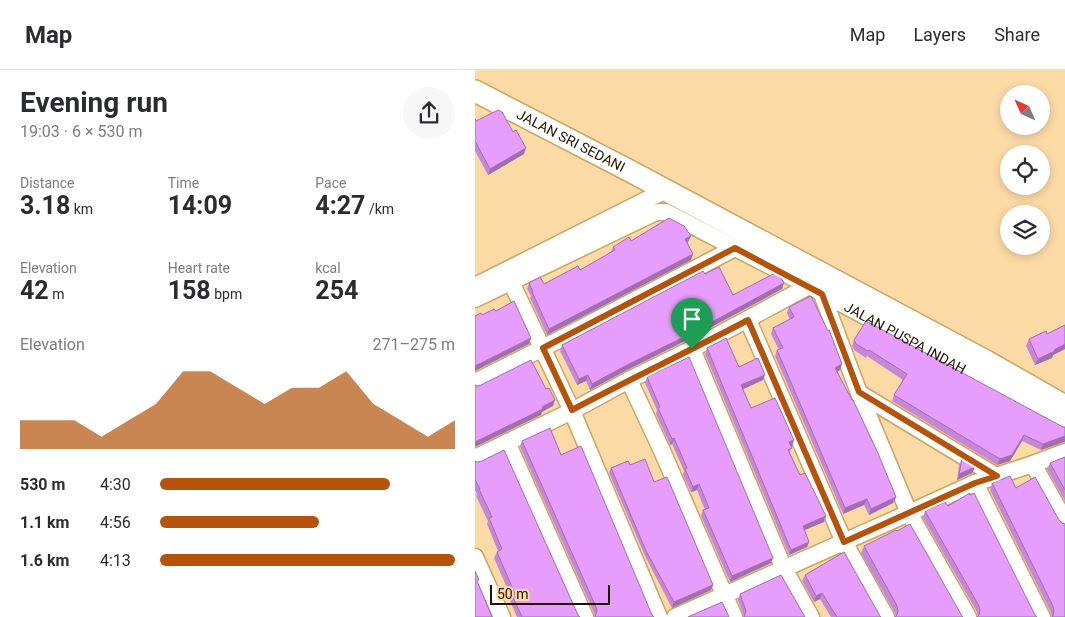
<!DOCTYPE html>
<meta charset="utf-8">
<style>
:root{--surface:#fff;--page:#f7f7f7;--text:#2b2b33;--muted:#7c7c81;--line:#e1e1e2;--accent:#b45309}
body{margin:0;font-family:Roboto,sans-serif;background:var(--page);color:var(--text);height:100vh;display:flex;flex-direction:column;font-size:19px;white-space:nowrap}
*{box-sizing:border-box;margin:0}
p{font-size:16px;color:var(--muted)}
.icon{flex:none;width:28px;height:28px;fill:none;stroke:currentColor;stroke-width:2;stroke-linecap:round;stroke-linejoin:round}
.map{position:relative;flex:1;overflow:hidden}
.sheet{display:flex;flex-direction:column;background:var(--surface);width:475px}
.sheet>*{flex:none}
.needle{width:32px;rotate:315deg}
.buttons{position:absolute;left:525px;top:15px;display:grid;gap:10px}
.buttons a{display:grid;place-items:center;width:50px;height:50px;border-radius:50%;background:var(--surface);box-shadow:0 2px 8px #0003;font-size:25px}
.scale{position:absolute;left:15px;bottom:12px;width:120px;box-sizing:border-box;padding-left:5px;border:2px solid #231400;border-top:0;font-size:14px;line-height:18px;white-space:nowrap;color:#231400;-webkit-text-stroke:4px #fcdaa6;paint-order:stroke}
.pin{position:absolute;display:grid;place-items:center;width:42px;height:42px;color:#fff;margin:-51px -21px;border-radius:50% 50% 50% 0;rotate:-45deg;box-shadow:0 0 5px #0007}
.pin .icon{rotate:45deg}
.round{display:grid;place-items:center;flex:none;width:52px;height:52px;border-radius:26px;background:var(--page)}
.head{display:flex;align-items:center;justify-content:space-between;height:85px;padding:0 20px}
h1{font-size:28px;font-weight:700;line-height:38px}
.figures{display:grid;grid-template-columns:repeat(3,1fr);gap:8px;height:85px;padding:5px 20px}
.figures div{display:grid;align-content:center}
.figures b{font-size:25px;font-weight:700}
.figures small{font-size:14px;font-weight:400}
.figures p{font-size:14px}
.chart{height:140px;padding:10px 20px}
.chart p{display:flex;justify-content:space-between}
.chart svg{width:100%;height:90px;margin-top:5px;fill:var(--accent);opacity:.7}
ul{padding:0 20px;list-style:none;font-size:16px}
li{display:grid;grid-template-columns:80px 60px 1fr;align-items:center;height:38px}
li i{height:12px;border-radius:6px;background:var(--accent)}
header{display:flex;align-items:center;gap:30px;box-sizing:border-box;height:70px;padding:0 25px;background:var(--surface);border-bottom:1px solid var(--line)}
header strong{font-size:24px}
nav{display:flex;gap:28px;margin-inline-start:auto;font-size:18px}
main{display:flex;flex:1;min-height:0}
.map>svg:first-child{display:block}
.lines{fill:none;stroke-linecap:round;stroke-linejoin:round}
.minor-casing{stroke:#cda563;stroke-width:19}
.tertiary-casing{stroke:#cda563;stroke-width:24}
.minor{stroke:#fff;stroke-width:16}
.tertiary{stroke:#fff;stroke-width:21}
.wall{fill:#c687d8}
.shaded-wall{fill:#a16eb0}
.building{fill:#e69dfb;stroke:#a16eb0}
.route-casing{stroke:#fff;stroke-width:10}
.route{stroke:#b45309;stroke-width:6}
.labels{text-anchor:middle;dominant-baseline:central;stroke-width:4.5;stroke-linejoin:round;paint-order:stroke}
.street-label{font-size:14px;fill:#231400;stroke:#fcdaa6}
</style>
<header>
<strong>Map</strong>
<nav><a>Map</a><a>Layers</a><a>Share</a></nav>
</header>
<main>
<section class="sheet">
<div class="head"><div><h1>Evening run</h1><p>19:03 · 6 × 530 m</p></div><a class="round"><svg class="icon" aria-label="share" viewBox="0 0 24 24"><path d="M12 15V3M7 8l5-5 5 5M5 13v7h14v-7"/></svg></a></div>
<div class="figures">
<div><p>Distance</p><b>3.18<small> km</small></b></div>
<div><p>Time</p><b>14:09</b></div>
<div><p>Pace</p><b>4:27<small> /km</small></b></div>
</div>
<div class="figures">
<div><p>Elevation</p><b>42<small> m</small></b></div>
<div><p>Heart rate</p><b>158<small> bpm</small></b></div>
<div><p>kcal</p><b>254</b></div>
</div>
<div class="chart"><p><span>Elevation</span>271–275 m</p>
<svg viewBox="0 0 160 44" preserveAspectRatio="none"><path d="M0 44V30L10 30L20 30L30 38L40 30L50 22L60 6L70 6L80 14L90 22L100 14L110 14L120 6L130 22L140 30L150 38L160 30V44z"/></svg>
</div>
<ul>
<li><b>530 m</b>4:30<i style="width:78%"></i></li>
<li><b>1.1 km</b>4:56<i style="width:54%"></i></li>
<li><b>1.6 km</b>4:13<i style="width:100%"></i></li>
</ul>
</section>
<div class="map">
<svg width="590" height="547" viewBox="0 0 590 547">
<rect width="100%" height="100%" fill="#fcdaa6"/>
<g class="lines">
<defs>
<g id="minor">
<path d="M36 212 97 341 184 547"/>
<path d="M0 216 191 120"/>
<path d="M347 224 384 323 434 443 493 547"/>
<path id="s1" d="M0 229 179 143 184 142H191L334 216 590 354"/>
<path d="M273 250 369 472 411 547"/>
<path d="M217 279 309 499 336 547"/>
<path d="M154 310 188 383 259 547"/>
<path d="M0 312 68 278 260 178"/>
<path d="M384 323 521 406"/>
<path d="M32 372 110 547"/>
<path d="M0 388 97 341 154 310 217 279 334 216"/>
<path d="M558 394 590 451"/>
<path d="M500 413 567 547"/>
<path d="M0 487 27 547"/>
<path d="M200 547 434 443 500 413 558 394 590 382"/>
</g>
<g id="tertiary">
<path id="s2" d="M0 21 153 100 511 291 590 336"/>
</g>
</defs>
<use href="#minor" class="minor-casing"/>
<use href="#tertiary" class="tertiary-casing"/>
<use href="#minor" class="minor"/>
<use href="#tertiary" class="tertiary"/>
</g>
<path class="wall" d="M0 49 1 51 38 62 49 84 13 105 0 81Z
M156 171 213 172 212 173 216 190 72 265 55 228 56 226 52 219 54 213 69 214 105 200 135 183 138 177Z
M230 204 258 225 307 219 212 270 150 301 115 320 111 311 102 315 85 281 87 275Z
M314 237 365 300 362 302 421 427 418 433 394 445 389 435 368 444 300 286 302 280H304L296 264 298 258 315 250 312 243Z
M590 255V279L578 285 577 288 560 295 551 276 554 269 572 264Z
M379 270 588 357 586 373 566 380 547 371 535 391 522 395 417 331 419 325 428 310 392 286 391 288 379 280 377 276Z
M232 278 288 310 268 319 276 338 317 376H316L315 383 325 405 351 446 349 452 329 460 334 472 332 477 314 485 230 284Z
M172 307 298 488 296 493 255 512 226 446 228 440H230L222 420 216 422 208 405 209 401 197 374 195 375 181 344 182 340 170 313Z
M47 371 86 385 177 545 120 547 119 543 45 377Z
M590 387V431L572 399 575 393Z
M487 389 500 397 497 403 482 410 484 395Z
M0 391 103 545 105 547H42L35 531 36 527 19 488 22 482 23 481 12 454 13 451 1 426 2 424 0 420Z
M155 395 179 412 236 520 197 538 170 486 134 403 136 398Z
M517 413 541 418 587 453 590 547H577L576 543 515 420Z
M495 425 560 545 503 547 502 542 448 448 450 441 473 436Z
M389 476 487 546 421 547 420 543 386 483Z
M306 505 269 547 263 530 265 524Z
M330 505 405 546 406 547H356L345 529 339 532 327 511Z"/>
<path class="shaded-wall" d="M51 78 49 84 13 105 15 99Z
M216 166 213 172 208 175 210 169Z
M218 184 216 190 72 265 74 259Z
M309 213 307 219 212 270 150 301 115 320 117 314Z
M56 268 54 274 0 301V296Z
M590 274V279L578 285 577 288 560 295 563 289Z
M367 294 365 300 358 304 360 298Z
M113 305 111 311 102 315 104 309Z
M290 305 288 310 264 321 266 315Z
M80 330 78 336 67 342 66 345 0 377V372Z
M549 365 547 371 535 391 522 395 525 389Z
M590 366V372L586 373 566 380 568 374Z
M199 368 197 374 195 375 197 369Z
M319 370 317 376 311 378 314 372Z
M500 397 497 403 482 410 484 404Z
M224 414 222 420 216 422 218 417Z
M421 427 418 433 394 445 396 439Z
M392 429 389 435 368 444 370 438Z
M351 446 349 452 325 462 328 456Z
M334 472 332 477 314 485 316 480Z
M298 488 296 493 255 512 257 506Z
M238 515 236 520 197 538 199 532Z
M347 523 345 529 339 532 341 526Z"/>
<path class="building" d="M23 40 27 42 38 62 41 60 51 78 15 99 0 71V49L1 51Z
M194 148 209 156 216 166 210 169 218 184 74 259 57 222H58L54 213 65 207 69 214 103 196 105 200 140 180 138 177 154 167 156 171Z
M244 197 258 225 300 203 304 205 309 213 215 264 152 295 117 314 113 305 104 309 87 275 228 201 230 204Z
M336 226 353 261 354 260 356 265 367 294 360 298 377 330H378L402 381 421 427 396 439 392 429 370 438 302 280 308 278 298 258 319 247 314 237Z
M39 231 56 268 0 296V246L6 243 7 245 19 239 21 241Z
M391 251 588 357H590V366L568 374 549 365 537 385 525 389 419 325 432 304 394 280 393 281 381 274 379 270Z
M590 255V274L579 280 580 281 563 289 554 269 571 261 572 264Z
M251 268 264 297 283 288 290 305 266 315 276 338 300 328 319 370 314 372 317 378 313 380 325 405 330 403 351 446 328 456 334 472 316 480 232 278Z
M214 287 298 488 257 506 228 440 234 438 224 414 218 417 210 399 212 398 199 368 197 369 183 338 185 337 172 307Z
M56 290 71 319 74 318 80 330 67 337 68 339 0 372V315L2 316 6 315Z
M75 358 86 385 106 376 177 545 179 547H120L122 541 121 537 47 371Z
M29 380 103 545 105 547H47L37 525 40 524 22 482 27 479 14 448 17 447 4 419H5L0 410V391L2 392 7 391Z
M590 387V420L575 393Z
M170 389 179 412 192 407 238 515 199 532 171 481 136 398 153 391 155 395Z
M487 389 500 397 484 404Z
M535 406 541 418 560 407 584 450 587 453 590 454V547H577L578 546 579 541 578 536 517 413Z
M495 423V425L499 423 560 545 562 547H502L504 545 505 540 504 536 450 441 470 432 473 436Z
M435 454 487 546 488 547H420L422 545 423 541 422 536 389 476 421 460 422 461Z
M369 482 405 546 406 547H362L347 523 341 526 330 505Z
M0 501 4 510 2 511 17 547H0Z
M306 505 330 547H269L271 541 265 524Z
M247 532 254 547H213Z"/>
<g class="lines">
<defs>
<path id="route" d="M260 178 347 224 384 322 522 406 500 413 369 472 273 250C215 281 155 309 97 340L68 278Z"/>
</defs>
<use href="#route" class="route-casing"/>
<use href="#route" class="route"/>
</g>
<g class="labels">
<g class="street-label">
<text stroke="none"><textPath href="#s2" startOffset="108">JALAN SRI SEDANI</textPath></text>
<text stroke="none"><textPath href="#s1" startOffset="481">JALAN PUSPA INDAH</textPath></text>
</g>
</g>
</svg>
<div class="buttons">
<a><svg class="needle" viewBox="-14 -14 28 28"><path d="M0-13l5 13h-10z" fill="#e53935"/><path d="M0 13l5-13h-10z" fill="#7c7c81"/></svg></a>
<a><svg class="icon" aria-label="locate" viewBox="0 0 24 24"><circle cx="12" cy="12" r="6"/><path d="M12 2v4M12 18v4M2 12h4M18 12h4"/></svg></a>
<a><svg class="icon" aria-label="layers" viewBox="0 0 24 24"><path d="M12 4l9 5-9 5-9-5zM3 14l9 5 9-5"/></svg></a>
</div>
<div class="scale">50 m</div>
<div class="pin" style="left:217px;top:279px;background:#1e9e55"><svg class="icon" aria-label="arrive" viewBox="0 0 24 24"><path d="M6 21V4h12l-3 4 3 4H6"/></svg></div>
</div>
</main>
